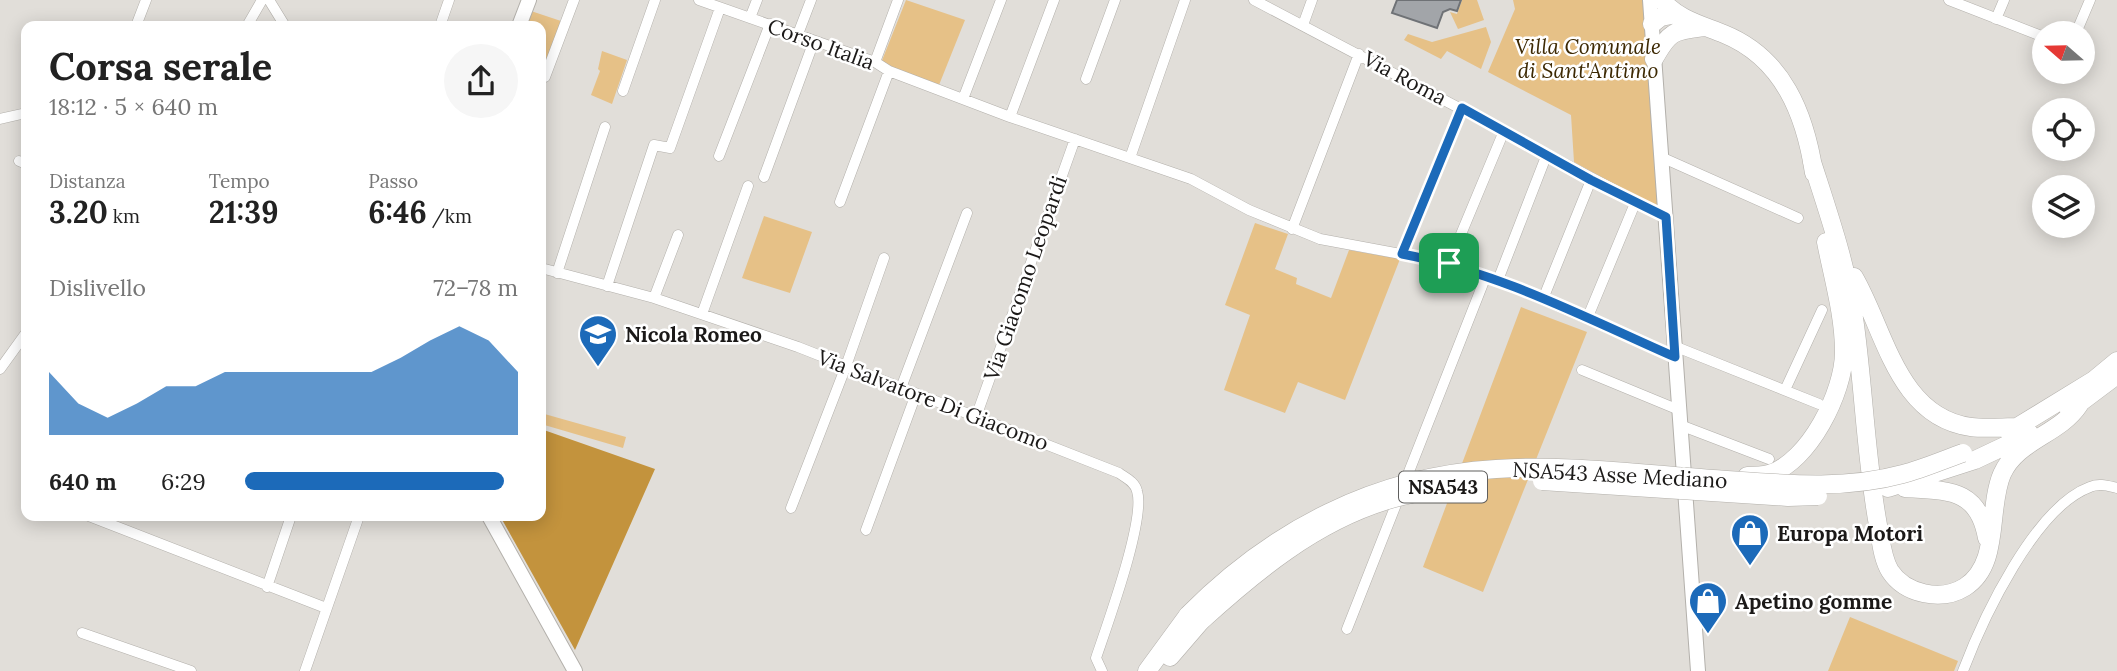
<!DOCTYPE html>
<html lang="it">
<meta charset="utf-8">
<style>
:root{--surface:#fff;--page:#f6f6f6;--text:#222;--muted:#767676;--accent:#1c6ab9}
body{margin:0;font-family:Lora,serif;background:var(--page);color:var(--text);height:100vh;display:flex;flex-direction:column;font-size:26px;white-space:nowrap}
*{box-sizing:border-box;margin:0}
p{font-size:23px;color:var(--muted)}
.icon{flex:none;width:38px;height:38px;fill:none;stroke:currentColor;stroke-width:2;stroke-linecap:round;stroke-linejoin:round}
.map{position:relative;flex:1;overflow:hidden}
.details{position:absolute;left:21px;top:21px;width:525px;height:500px;display:flex;flex-direction:column;background:var(--surface);border-radius:14px;box-shadow:0 4px 18px #0003}
.details>*{flex:none}
.needle{width:46px;rotate:290deg}
.buttons{position:absolute;left:2032px;top:21px;display:grid;gap:14px}
.buttons a{display:grid;place-items:center;width:63px;height:63px;border-radius:50%;background:var(--surface);box-shadow:0 4px 18px #0003;font-size:35px}
.pin{position:absolute;display:grid;place-items:center;width:60px;height:60px;color:#fff;margin:-30px;border-radius:14px;box-shadow:0 4px 10px #0006}
.round{display:grid;place-items:center;flex:none;width:74px;height:74px;border-radius:37px;background:var(--page)}
.headline{display:flex;align-items:center;justify-content:space-between;height:119px;padding:0 28px}
h1{font-size:38px;font-weight:700;line-height:52px}
.stats{display:grid;grid-template-columns:repeat(3,1fr);gap:10px;height:119px;padding:7px 28px}
.stats div{display:grid;align-content:center}
.stats b{font-size:30px;font-weight:700}
.stats small{font-size:19px;font-weight:400}
.stats p{font-size:19px}
.chart{height:196px;padding:14px 28px}
.chart p{display:flex;justify-content:space-between}
.chart svg{width:100%;height:126px;margin-top:7px;fill:var(--accent);opacity:.7}
ul{padding:0 28px;list-style:none;font-size:23px}
li{display:grid;grid-template-columns:112px 84px 1fr;align-items:center;height:52px}
li i{height:18px;border-radius:9px;background:var(--accent)}
.map>svg:first-child{display:block}
.green{fill:#e6c187}
.forest{fill:#c3933d}
.building{fill:#a2a5a9;stroke:#6f7276;stroke-width:2}
.lines{fill:none;stroke-linecap:round;stroke-linejoin:round}
.street-casing{stroke:#b3b0ab;stroke-width:11}
.secondary-casing{stroke:#b3b0ab;stroke-width:16}
.highway-casing{stroke:#b3b0ab;stroke-width:19}
.street{stroke:#fff;stroke-width:10}
.secondary{stroke:#fff;stroke-width:14}
.highway{stroke:#fff;stroke-width:18}
.highway-bridge-casing{stroke:#b3b0ab;stroke-width:19;stroke-linecap:butt}
.highway-bridge{stroke:#fff;stroke-width:18}
.route-casing{stroke:#fff;stroke-width:14}
.route{stroke:#1c6ab9;stroke-width:9}
.labels{text-anchor:middle;dominant-baseline:central;stroke-width:5;stroke-linejoin:round;paint-order:stroke}
.shield{fill:#fff;stroke:#5f5e5d;stroke-width:2}
.shield-label{font-size:19px;font-weight:bold;fill:#1b1918}
.street-label{font-size:21px;fill:#1b1918;stroke:#fff}
.park-label{font-size:21px;font-style:italic;fill:#3d2903;stroke:#fff}
.poi-label{font-size:21px;font-weight:bold;fill:#1b1918;stroke:#fff;text-anchor:start}
</style>
<div class="map">
<svg width="2117" height="671" viewBox="0 0 2117 671">
<rect width="100%" height="100%" fill="#e1ded9"/>
<path class="green" d="M906 0 965 20 939 85 881 63Z
M1462 0H1477L1484 20 1458 29 1450 12 1457 14Z
M1513 0H1645L1659 209 1574 162 1571 115 1488 72 1515 9Z
M531 11 564 22 541 78V26H525Z
M1486 27 1491 42 1481 69 1447 51 1441 59 1404 40 1408 34 1432 42Z
M602 51 627 60 612 104 591 95 600 71 598 69Z
M764 216 812 232 790 293 742 278Z
M1255 223 1288 234 1275 269 1297 278 1296 284 1331 298 1349 250 1400 259 1345 400 1298 382 1285 413 1224 390 1250 315 1225 305Z
M1521 307 1587 332 1483 592 1423 567Z
M541 413 626 437 623 448 541 424Z
M1850 617 1958 661 1954 671H1828Z"/>
<path class="forest" d="M541 429 655 469 575 650 500 516H541Z"/>
<path class="building" d="M1397 0H1461L1457 11 1450 9 1443 12 1437 28 1392 13Z"/>
<g class="lines">
<defs>
<path id="street" d="M269 0 285 26
M699 0 875 62 889 71 1010 117 1191 179 1249 210 1320 239 1449 263 1498 280 1675 357
M1254 0 1666 217
M1949 0 2044 37
M750 18 757 0
M1996 19 2004 0
M1303 25 1312 0
M136 26 146 0
M247 26 262 0
M440 26 449 0
M2076 33 2090 0
M798 34 811 0
M875 62 898 0
M545 77 574 0
M1086 79 1115 0
M623 91 655 0
M963 99 1001 0
M1010 117 1054 0
M0 119 26 113
M719 156 770 24
M1661 157 1798 218
M1130 158 1185 0
M19 161 26 164
M764 177 814 41
M840 202 889 71
M1292 229 1359 54
M1402 255 1462 108
M1449 263 1504 131
M541 268 654 298 798 347 1119 473C1126 478 1135 482 1137 491 1146 519 1107 625 1096 658L1102 671
M557 273 605 127
M1498 280 1547 154
M607 286 654 145 670 148 720 8
M654 298 678 235
M1543 299 1591 180
M702 314 748 186
M1587 319 1636 201
M1674 346 1819 404
M0 369 26 333
M1582 370 1679 410
M901 388 967 213
M1785 390 1822 310
M976 417 1075 139
M1680 425 1769 459
M791 508 846 366 884 258
M89 516 326 608
M866 530 916 394
M267 587 291 516
M1347 629 1486 276
M82 633 191 671
M305 671 359 516
M1963 671C1983 618 2035 507 2090 487 2099 483 2108 486 2117 488"/>
<path id="secondary" d="M1650 0 1698 671
M519 26 529 0
M489 516 575 671"/>
<path id="highway" d="M1662 0C1677 19 1702 25 1724 34 1783 58 1805 114 1814 173
M1652 24 1661 17 1677 14
M1654 59C1670 30 1674 31 1705 27
M1812 162C1829 215 1848 269 1855 325 1864 392 1866 459 1878 525 1881 540 1882 558 1890 571 1905 594 1941 602 1965 587 2001 564 1987 509 2002 474 2017 440 2059 435 2079 405
M1854 277C1885 330 1897 417 1971 427 1986 429 2003 427 2019 427
M2069 411 2117 375
M2009 432 2094 380 2117 361
M1747 476C1754 476 1762 476 1769 474 1809 462 1844 392 1844 352 1844 315 1833 278 1826 242
M1888 488 1975 460 2030 434
M1905 488C1946 491 1978 487 1987 538
M1170 657 1201 621
M1147 671 1188 615"/>
</defs>
<use href="#street" class="street-casing"/>
<use href="#secondary" class="secondary-casing"/>
<use href="#highway" class="highway-casing"/>
<use href="#street" class="street"/>
<use href="#secondary" class="secondary"/>
<use href="#highway" class="highway"/>
<defs>
<path id="highway-bridge" d="M1542 481 1788 497 1818 496
M1188 615C1272 530 1376 476 1496 469 1568 464 1642 474 1713 479 1776 483 1841 491 1903 474 1923 469 1943 460 1963 453
M1201 621C1255 572 1314 523 1385 501 1406 494 1428 491 1448 486"/>
</defs>
<use href="#highway-bridge" class="highway-bridge-casing"/>
<use href="#highway-bridge" class="highway-bridge"/>
</g>
<g class="lines">
<defs>
<path id="route" d="M1462 108 1591 180 1666 217 1675 357C1586 318 1499 272 1402 254Z"/>
</defs>
<use href="#route" class="route-casing"/>
<use href="#route" class="route"/>
</g>
<defs>
<symbol id="school-pin" viewBox="-11 -11 22 30"><path d="M0 17L-7.5 6A9.5 9.5 0 1 1 7.5 6Z" fill="#1c6ab9" stroke="#fff"/><path d="M0-5L7-2L0 1L-7-2ZM-4 1L0 2.5L4 1V4Q0 6-4 4Z" fill="#fff"/></symbol>
<symbol id="shop-pin" viewBox="-11 -11 22 30"><path d="M0 17L-7.5 6A9.5 9.5 0 1 1 7.5 6Z" fill="#1c6ab9" stroke="#fff"/><path d="M-5-2.5h2.3a2.7 3.5 0 0 1 5.4 0H5L5.5 6h-11ZM-1.5-2.5h3a1.5 2.3 0 0 0-3 0Z" fill="#fff"/></symbol>
</defs>
<g fill-rule="evenodd">
<use href="#school-pin" x="576" y="312" width="44" height="60"/>
<use href="#shop-pin" x="1728" y="511" width="44" height="60"/>
<use href="#shop-pin" x="1686" y="579" width="44" height="60"/>
</g>
<g class="labels">
<rect class="shield" x="1399" y="471.5" width="88" height="31" rx="5"/>
<g class="shield-label">
<text x="1443" y="487">NSA543</text>
</g>
<g class="street-label">
<text transform="translate(821 44) rotate(20)">Corso Italia</text>
<text transform="translate(1405 78) rotate(28)">Via Roma</text>
<text transform="translate(1025 278) rotate(-71)">Via Giacomo Leopardi</text>
<text transform="translate(933 400) rotate(21)">Via Salvatore Di Giacomo</text>
<text transform="translate(1620 475) rotate(3)">NSA543 Asse Mediano</text>
</g>
<g class="park-label">
<text x="1588" y="46">Villa Comunale<tspan x="1588" dy="24">di Sant'Antimo</tspan></text>
</g>
<g class="poi-label">
<text x="625" y="334">Nicola Romeo</text>
<text x="1777" y="533">Europa Motori</text>
<text x="1735" y="601">Apetino gomme</text>
</g>
</g>
</svg>
<div class="buttons">
<a><svg class="needle" viewBox="-14 -14 28 28"><path d="M0-13l5 13h-10z" fill="#e53935"/><path d="M0 13l5-13h-10z" fill="#767676"/></svg></a>
<a><svg class="icon" aria-label="locate" viewBox="0 0 24 24"><circle cx="12" cy="12" r="6"/><path d="M12 2v4M12 18v4M2 12h4M18 12h4"/></svg></a>
<a><svg class="icon" aria-label="layers" viewBox="0 0 24 24"><path d="M12 4l9 5-9 5-9-5zM3 14l9 5 9-5"/></svg></a>
</div>
<div class="pin" style="left:1449px;top:263px;background:#1e9e55"><svg class="icon" aria-label="arrive" viewBox="0 0 24 24"><path d="M6 21V4h12l-3 4 3 4H6"/></svg></div>
<section class="details">
<div class="headline"><div><h1>Corsa serale</h1><p>18:12 · 5 × 640 m</p></div><a class="round"><svg class="icon" aria-label="share" viewBox="0 0 24 24"><path d="M12 15V3M7 8l5-5 5 5M5 13v7h14v-7"/></svg></a></div>
<div class="stats">
<div><p>Distanza</p><b>3.20<small> km</small></b></div>
<div><p>Tempo</p><b>21:39</b></div>
<div><p>Passo</p><b>6:46<small> /km</small></b></div>
</div>
<div class="chart"><p><span>Dislivello</span>72–78 m</p>
<svg viewBox="0 0 160 44" preserveAspectRatio="none"><path d="M0 44V22L10 33L20 38L30 33L40 27L50 27L60 22L70 22L80 22L90 22L100 22L110 22L120 17L130 11L140 6L150 11L160 22V44z"/></svg>
</div>
<ul>
<li><b>640 m</b>6:29<i style="width:95%"></i></li>
</ul>
</section>
</div>
